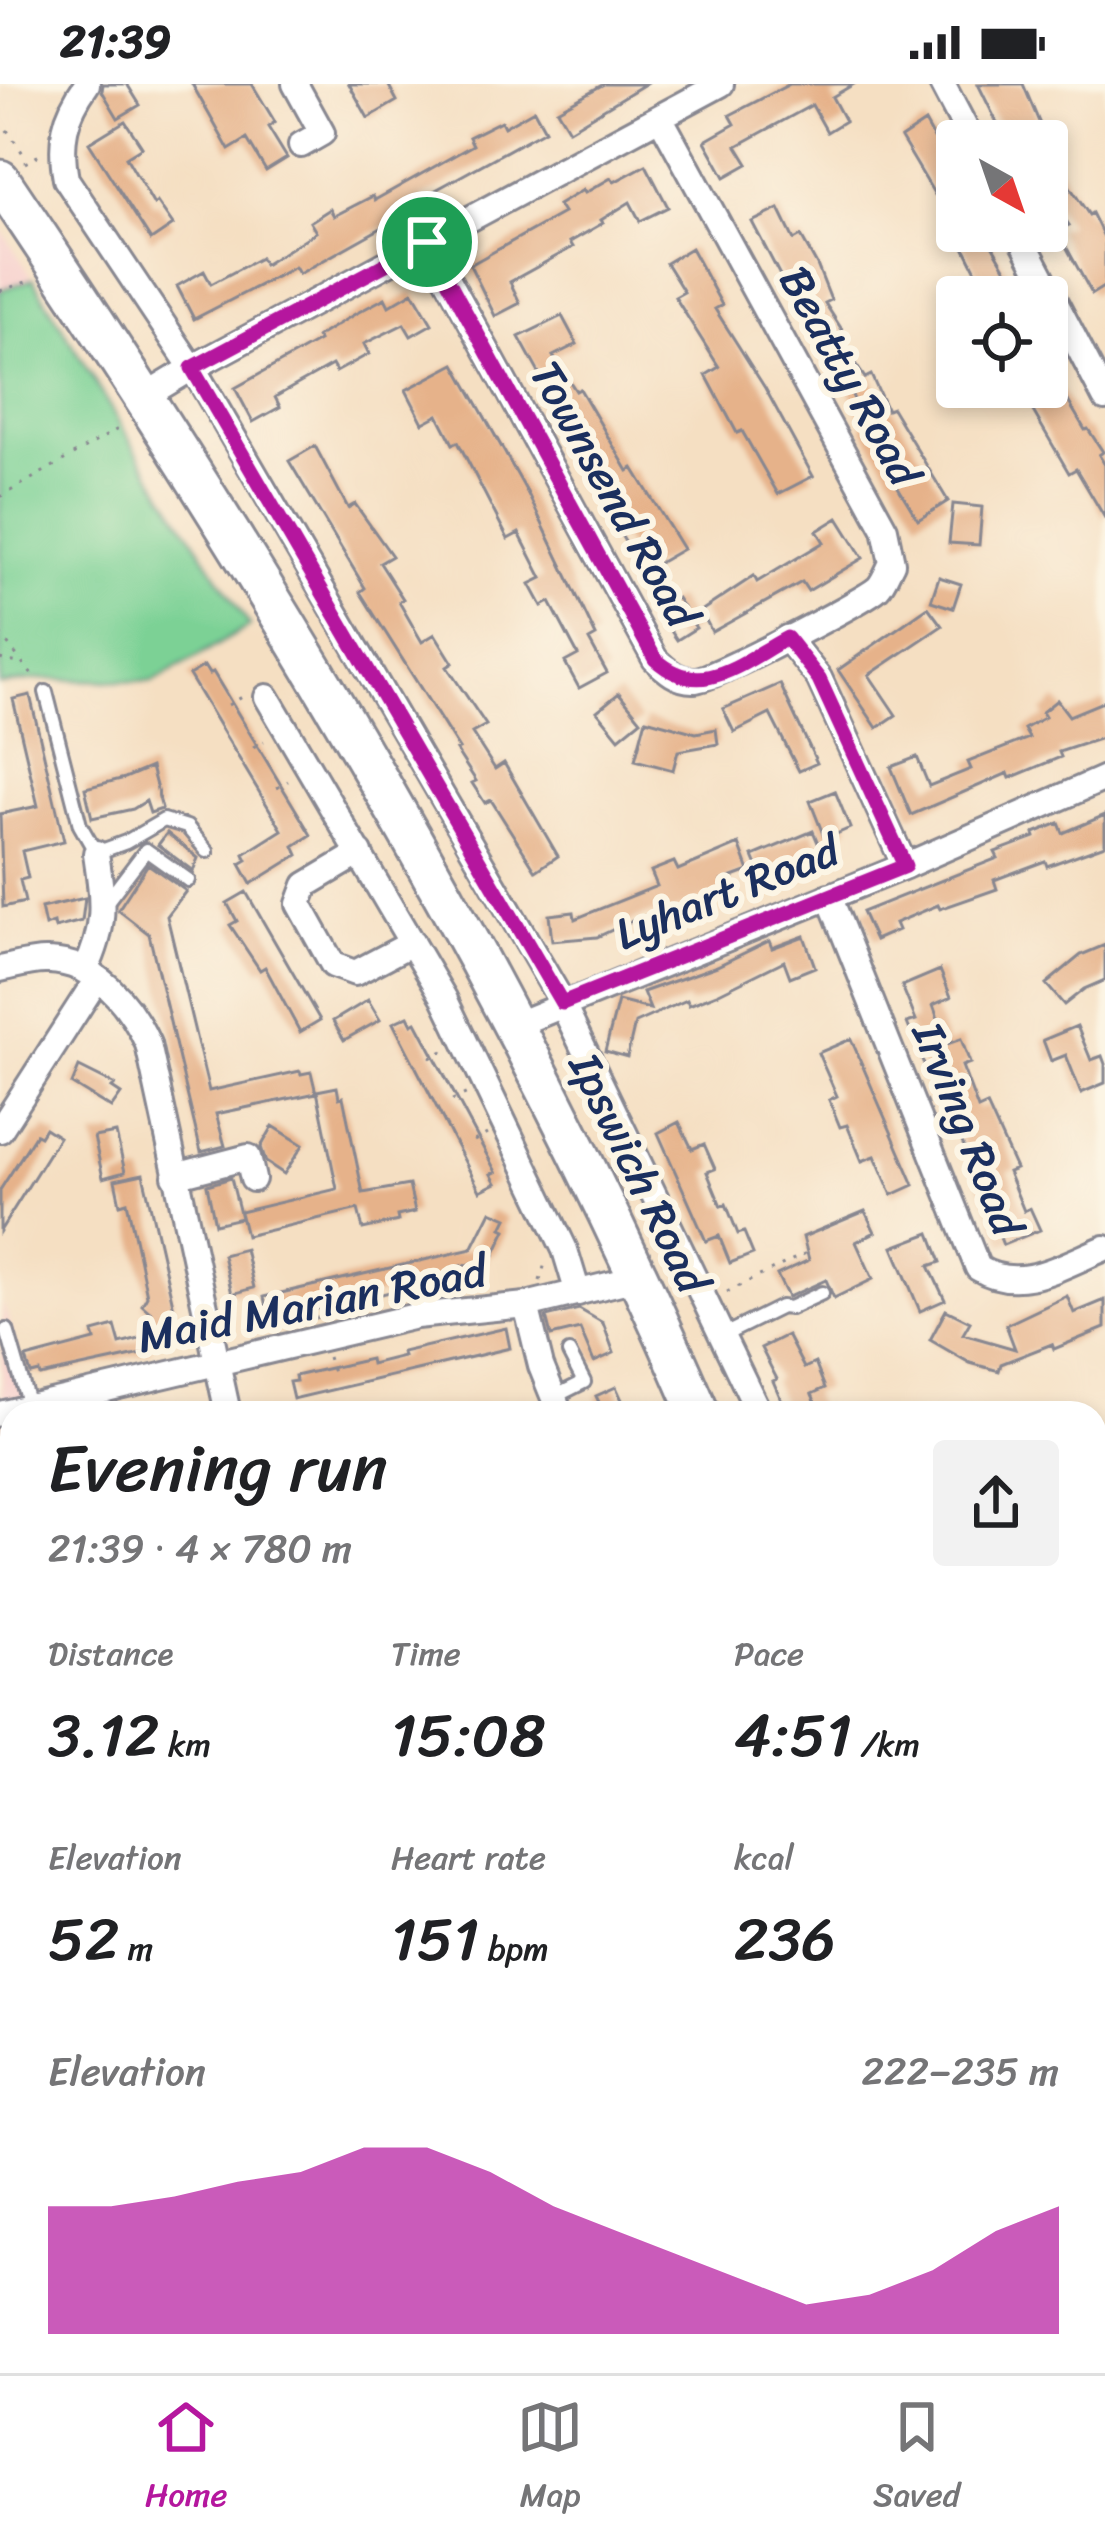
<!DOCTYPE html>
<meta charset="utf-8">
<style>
:root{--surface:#fff;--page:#f2f2f2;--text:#202124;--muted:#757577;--line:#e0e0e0;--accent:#b5179e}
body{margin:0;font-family:Sriracha,sans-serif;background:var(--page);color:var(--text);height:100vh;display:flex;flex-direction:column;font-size:45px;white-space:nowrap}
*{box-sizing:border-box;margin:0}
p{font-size:39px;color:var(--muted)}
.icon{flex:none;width:66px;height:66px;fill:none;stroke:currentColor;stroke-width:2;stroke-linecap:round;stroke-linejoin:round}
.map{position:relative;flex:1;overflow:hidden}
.sheet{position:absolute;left:0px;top:1317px;width:1107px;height:972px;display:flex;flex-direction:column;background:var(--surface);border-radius:36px 36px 0 0;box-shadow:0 6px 18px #0003}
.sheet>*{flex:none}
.needle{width:78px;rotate:140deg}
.controls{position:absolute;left:936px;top:36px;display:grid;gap:24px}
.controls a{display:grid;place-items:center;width:132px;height:132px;border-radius:12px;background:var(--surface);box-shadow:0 6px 18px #0003;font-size:60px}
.pin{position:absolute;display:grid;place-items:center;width:102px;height:102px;color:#fff;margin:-51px;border:6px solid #fff;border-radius:50%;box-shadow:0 3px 12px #0007}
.round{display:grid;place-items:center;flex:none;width:126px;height:126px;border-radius:12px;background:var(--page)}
.head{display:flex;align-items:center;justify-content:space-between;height:204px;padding:0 48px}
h1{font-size:66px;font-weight:600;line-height:90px}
.stats{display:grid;grid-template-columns:repeat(3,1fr);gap:18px;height:204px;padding:12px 48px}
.stats div{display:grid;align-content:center}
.stats b{font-size:60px;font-weight:600}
.stats small{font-size:33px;font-weight:400}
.stats p{font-size:33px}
.chart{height:336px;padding:24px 48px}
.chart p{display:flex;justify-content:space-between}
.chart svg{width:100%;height:216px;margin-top:12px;fill:var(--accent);opacity:.7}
.status{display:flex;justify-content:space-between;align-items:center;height:84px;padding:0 60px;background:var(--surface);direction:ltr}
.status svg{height:33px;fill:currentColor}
.dock{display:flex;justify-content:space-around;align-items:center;height:168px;border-top:3px solid var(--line);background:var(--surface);font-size:33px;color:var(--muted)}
.dock a{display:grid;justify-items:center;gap:6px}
.dock .current{color:var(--accent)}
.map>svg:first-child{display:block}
.built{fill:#f7d0cd}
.green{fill:#7bd195;stroke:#4b807a;stroke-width:3}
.building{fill:#e6b28a}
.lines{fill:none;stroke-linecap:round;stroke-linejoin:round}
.service-casing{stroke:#888790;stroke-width:18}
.minor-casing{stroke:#888790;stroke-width:30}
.primary-casing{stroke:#888790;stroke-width:42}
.trunk-casing{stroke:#888790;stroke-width:45}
.path{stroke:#888790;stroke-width:3;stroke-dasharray:3 9;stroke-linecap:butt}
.service{stroke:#fff;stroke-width:12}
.minor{stroke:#fff;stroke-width:24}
.primary{stroke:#fff;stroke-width:36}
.trunk{stroke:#fff;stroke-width:39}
.route-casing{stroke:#fff;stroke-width:24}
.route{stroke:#b5179e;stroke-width:15}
.labels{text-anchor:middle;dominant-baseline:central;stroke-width:12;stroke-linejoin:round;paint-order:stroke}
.street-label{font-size:45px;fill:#1b2f5e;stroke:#fcf5e5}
</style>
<div class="status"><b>21:39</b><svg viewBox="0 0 49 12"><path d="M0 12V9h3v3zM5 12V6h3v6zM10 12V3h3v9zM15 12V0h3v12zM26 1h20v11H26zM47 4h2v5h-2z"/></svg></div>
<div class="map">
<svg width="1105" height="2289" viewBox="0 0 1105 2289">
<rect width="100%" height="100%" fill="#fcf5e5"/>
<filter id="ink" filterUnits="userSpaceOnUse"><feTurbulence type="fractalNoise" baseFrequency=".00833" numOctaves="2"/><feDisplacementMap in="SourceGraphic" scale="24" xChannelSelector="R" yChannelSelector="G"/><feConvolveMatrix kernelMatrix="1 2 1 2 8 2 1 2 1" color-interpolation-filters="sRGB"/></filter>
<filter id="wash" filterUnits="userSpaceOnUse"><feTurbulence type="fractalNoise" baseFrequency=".004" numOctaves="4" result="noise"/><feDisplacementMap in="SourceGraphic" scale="48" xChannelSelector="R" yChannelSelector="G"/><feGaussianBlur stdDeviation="2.7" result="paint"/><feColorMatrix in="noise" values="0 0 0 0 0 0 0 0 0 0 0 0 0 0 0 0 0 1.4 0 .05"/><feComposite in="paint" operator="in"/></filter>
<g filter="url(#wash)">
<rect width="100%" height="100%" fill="#f5dfc2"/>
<path class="built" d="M0 143 33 195 0 206Z
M3 1217 33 1329H12V1449L0 1455Z"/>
<path class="green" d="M33 195 135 365 250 542 152 598 41 595 0 601V206Z
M141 2277H824L826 2283 807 2289H34Z"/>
<g id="blocks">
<path class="building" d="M103 0H127L140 21 118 34 102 7Z
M192 0H252L275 38 268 43 287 74 266 87 247 55 229 66Z
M349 0H388L397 17 368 34Z
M604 0H645L569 46 557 26Z
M790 0H854L832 13 845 37 827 48 812 21 737 62 748 80 725 93 705 57 735 40 730 31Z
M978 0H1023L1047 57H1006Z
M534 26 545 46 421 114 424 120 299 190 295 183 194 235 177 202 204 187 211 200 260 174 264 181 316 148 310 138 330 125 334 132 373 112 375 116 473 61 469 53 501 37 504 43Z
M125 37 142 63 126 73 154 121 157 118 173 141 151 156 89 59Z
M925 38 957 96V136L940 109 935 111 901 54Z
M1047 58 1066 97 1089 131 1092 129 1105 155V202L1092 210 1057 146 1069 141 1047 109Z
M646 81 668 123 640 137 630 118 601 136 603 139 570 158 573 163 510 198 520 219 495 232 470 181 563 129 558 121 583 106 585 109 611 94 614 98Z
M779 125 794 156 801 152 817 181 831 216 825 219 846 252 840 257 865 294 871 291 887 326 892 324 948 417 918 436 861 342 865 340 846 298 841 301 824 275 787 197 784 199 752 138Z
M973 147H984L1014 199 1011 201 1018 213H989L960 155Z
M691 164 722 221 715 225 765 304 813 392 778 410 742 347 737 349 706 291 719 283 675 213 684 208 666 179Z
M413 208 432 240 411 252 404 240 364 260 369 270 336 288 332 281 275 313 280 323 253 338 235 304 319 257 317 253 355 230 385 214 389 222Z
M562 232 577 260 553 272 576 307 580 305 628 387 633 384 683 465 643 488 621 451 627 448 519 253Z
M455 280 528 410 596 552 589 556 607 589 579 604 565 578 578 571 550 518 542 522 530 500 542 494 519 449 508 455 458 358 453 360 438 331 423 339 406 306Z
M1047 281 1085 346 1088 345 1103 368 1099 371 1105 381V434L1076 385 1069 389 1019 303H1047Z
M315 362 348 424 355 420 392 472 380 479 403 515 399 518 422 558 435 550 453 579 447 583 486 641 472 649 495 685 504 679 558 772 536 787 491 716 485 719 472 699 476 697 456 666 459 665 360 508 365 504 289 377Z
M953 420 982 423 979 461 949 459Z
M838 434 863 474 808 507 802 498 712 548 701 527 754 492 757 498 824 458 817 447Z
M939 493 961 500 953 524 931 517Z
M677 514 696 544 677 556 657 526Z
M928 523 942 542 869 591 896 631 877 644 838 586Z
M204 582 209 590 213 588 311 751 294 762 298 771 251 800 240 780 247 776 244 770 282 746 189 591Z
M780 600 817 679 799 687 770 630 734 648 723 625Z
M619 609 641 636 619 654 597 627Z
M30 611 64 757 22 767 28 794 20 796 25 818 3 823 0 730 38 722 13 615Z
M1057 616 1069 632 1105 617V653L1059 668 1061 673 1010 694 1008 689 911 731 891 683 917 673 929 702 971 685 968 678 1029 654 1024 645 1045 633 1042 628Z
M646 635 696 649 716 645 718 660 678 667 673 686 635 676Z
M151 683 162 725 150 729 146 717 133 725 92 734 85 704 125 694Z
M835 707 850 744 825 755 810 717Z
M1105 731V761L1047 782 1045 777 994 796 997 805 940 825 938 821 895 839 898 846 875 856 862 828 998 774 995 768 1035 753 1034 749 1059 739 1063 749Z
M813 747 821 766 761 791 753 772Z
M167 749 198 774 193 787 158 761Z
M739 760 749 787 722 797 725 807 667 829 666 825 636 835 597 853 552 857 549 831 574 828 575 835 657 802 651 787 674 778 678 786Z
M148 780 186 807 167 832 209 1007 300 987 301 990 311 988 316 1009 216 1030 225 1062 201 1068 149 850 118 826Z
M246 808 320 936 300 948 265 883 260 886 230 841 237 837 227 819Z
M85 814 82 837 55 844 54 839 45 842 41 824Z
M804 852 815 883 790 893 784 877 717 910 689 921 687 916 635 939 627 973 605 967 618 917 650 925 643 908 717 882 769 857 772 864Z
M1105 861V896L1084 905 1064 921 1046 900 1081 871Z
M940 886 951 913 933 921 947 960 961 955 970 979 962 982 978 1025 987 1021 1016 1085 1008 1088 1024 1127 1030 1124 1040 1146 1003 1161 949 1025 943 1027 907 939 916 936 902 902Z
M368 916 380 936 344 956 333 937Z
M408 932 412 940 416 938 496 1088 491 1090 496 1099 480 1107 393 939Z
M1077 942 1091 976 1102 972 1105 980V999L1081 1009 1066 971 1051 977 1043 956Z
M851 955 914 1101 892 1111 875 1072 862 1077 847 1041 840 1043 829 1016 837 1012 818 969Z
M79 983 115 1001 112 1004 121 1010 111 1024 72 1000Z
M337 1003 339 1014 343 1013 363 1109 409 1101 415 1128 397 1132 398 1137 363 1145 358 1125 246 1152 240 1128 337 1105 317 1007Z
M679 1038 692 1065 704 1060 715 1085 707 1088 721 1122 726 1120 738 1150 744 1148 753 1170 730 1179 719 1152 706 1157 658 1049Z
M273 1042 303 1061 284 1090 266 1078 261 1063Z
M45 1044 59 1053 0 1147V1106L36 1050 40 1052Z
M116 1049 125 1088 103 1094 94 1053Z
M143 1090 178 1242 155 1247 151 1229 142 1221 147 1212 139 1173 127 1118 120 1120 115 1096Z
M231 1094 241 1134 215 1140 207 1101Z
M491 1127 507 1134 502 1144 506 1146 494 1171 490 1169 486 1177 461 1182 463 1191 279 1234 278 1230 268 1232 264 1213 472 1165Z
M865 1127 875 1148 856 1158 873 1195 834 1214 826 1196 788 1213 777 1191 809 1176 803 1153Z
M930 1149 941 1178 929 1182 945 1216 920 1227 893 1163Z
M245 1165 254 1204 232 1210 223 1171Z
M1067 1212 1074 1229 1105 1216V1244L1054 1265 1052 1260 1001 1280 999 1287 970 1279 930 1256 946 1226 970 1238 963 1250 1015 1265 1006 1241Z
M579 1225 603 1239 614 1269 594 1278 580 1245 551 1252 546 1233Z
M115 1242 120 1260 147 1253 151 1268 40 1292 39 1288 31 1290 26 1274 95 1256 93 1248Z
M506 1244 510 1264 293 1315 289 1298 296 1297 295 1292 370 1275 371 1280 403 1272 402 1268Z
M787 1251 804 1284 815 1279 825 1304 812 1310 820 1329H787L773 1297 777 1295 761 1264Z
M616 1303 628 1329H604L596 1312Z"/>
</g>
</g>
<g filter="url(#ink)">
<use href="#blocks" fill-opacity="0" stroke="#888790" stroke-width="3"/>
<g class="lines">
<defs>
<path id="service" d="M46 608 80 741 96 769 126 758 164 736 187 743 207 767
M105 820 146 766 188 796
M7 1246 29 1322
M724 1251 781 1223 790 1224 822 1209
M554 1313 584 1298 569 1269"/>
<path id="minor" d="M87 0C64 32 59 57 66 95L197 291 558 911 759 1329
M295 0 322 49 301 61
M942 0 972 57
M1018 147 1105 314
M427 157 655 575C666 586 678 597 695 596 712 596 864 517 878 504 884 498 888 486 892 479L885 445 660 33
M144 313 192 284 721 0
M787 554 819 594 905 782
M267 613 444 914 565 1166 578 1209
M360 769 306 801 299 820 333 881 355 889 412 859
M829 812 978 1184C1020 1210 1063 1181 1105 1164
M0 885C15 882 32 876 48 877 96 878 130 920 148 960L228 1329
M85 887C107 842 103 817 96 769
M512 942 905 782 1105 694
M0 1046 97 895
M175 1092 248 1073 253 1095
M526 1221 541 1282 560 1329
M0 1330 416 1232 526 1221 641 1193
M1095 1455 1105 1451
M0 1501 12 1509
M1095 1557 1105 1582
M0 1668 12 1647
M1095 1764 1105 1761
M1095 1877 1105 1882
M0 1891 12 1889
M0 2209 12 2208"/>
<path id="primary" d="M1057 2277 1062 2289"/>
<path id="trunk" d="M0 96C264 487 512 895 699 1329
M1095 2138 1105 2137
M0 2269 12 2267"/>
</defs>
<use href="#service" class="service-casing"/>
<use href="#minor" class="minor-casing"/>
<use href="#primary" class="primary-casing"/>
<use href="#trunk" class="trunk-casing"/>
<path class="path" d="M0 36 27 75
M25 79 43 69
M0 207 32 196
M0 413 123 342
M0 550 36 596
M0 575 22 580
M228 621 244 612
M253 663 264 657
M277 704 288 697
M430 974 447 965
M452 1016 468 1009
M474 1057 487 1050
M540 1197 545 1179
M727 1208 806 1169
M360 1211 363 1225
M313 1221 317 1235
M328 1273 333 1289
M0 1575 12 1555
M0 1718 7 1722
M0 1861 10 1867
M1095 1993H1105
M1095 2038 1105 2035"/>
<use href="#service" class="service"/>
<use href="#minor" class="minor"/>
<use href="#primary" class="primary"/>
<use href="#trunk" class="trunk"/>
</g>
</g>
<g class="lines" filter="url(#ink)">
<defs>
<path id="route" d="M427 158 655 575C701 617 740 579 787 554L819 595 905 782 562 919 192 284Z"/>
</defs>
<use href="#route" class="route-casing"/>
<use href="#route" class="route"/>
</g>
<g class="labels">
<g class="street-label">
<text transform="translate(850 292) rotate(61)">Beatty Road</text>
<text transform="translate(614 410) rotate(61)">Townsend Road</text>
<text transform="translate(727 808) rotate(-22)">Lyhart Road</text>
<text transform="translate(968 1045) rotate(68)">Irving Road</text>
<text transform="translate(639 1089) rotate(64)">Ipswich Road</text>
<text transform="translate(312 1220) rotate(-11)">Maid Marian Road</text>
</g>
</g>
</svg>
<div class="controls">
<a><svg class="needle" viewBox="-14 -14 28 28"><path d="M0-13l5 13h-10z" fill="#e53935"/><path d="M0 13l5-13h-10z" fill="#757577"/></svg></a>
<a><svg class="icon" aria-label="locate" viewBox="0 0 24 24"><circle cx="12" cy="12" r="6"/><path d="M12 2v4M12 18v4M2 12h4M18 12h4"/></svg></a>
</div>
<div class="pin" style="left:427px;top:158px;background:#1e9e55"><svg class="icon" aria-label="arrive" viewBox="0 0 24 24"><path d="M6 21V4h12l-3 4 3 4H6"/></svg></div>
<section class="sheet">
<div class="head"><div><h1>Evening run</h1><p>21:39 · 4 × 780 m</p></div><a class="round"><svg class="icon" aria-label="share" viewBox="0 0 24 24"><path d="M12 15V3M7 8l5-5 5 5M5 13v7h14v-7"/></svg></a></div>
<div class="stats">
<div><p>Distance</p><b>3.12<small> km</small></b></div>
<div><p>Time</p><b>15:08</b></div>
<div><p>Pace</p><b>4:51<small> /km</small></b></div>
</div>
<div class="stats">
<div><p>Elevation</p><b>52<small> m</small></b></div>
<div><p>Heart rate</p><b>151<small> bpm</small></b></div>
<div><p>kcal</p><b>236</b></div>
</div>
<div class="chart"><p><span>Elevation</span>222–235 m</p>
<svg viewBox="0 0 160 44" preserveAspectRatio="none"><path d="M0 44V18L10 18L20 16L30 13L40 11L50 6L60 6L70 11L80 18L90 23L100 28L110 33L120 38L130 36L140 31L150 23L160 18V44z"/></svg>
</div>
</section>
</div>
<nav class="dock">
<a class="current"><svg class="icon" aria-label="home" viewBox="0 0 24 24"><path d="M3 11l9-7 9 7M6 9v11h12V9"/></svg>Home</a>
<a><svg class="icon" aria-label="map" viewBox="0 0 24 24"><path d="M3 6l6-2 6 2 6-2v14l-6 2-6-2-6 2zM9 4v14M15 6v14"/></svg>Map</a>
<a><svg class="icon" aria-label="saved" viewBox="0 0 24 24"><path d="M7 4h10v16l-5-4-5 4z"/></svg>Saved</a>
</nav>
